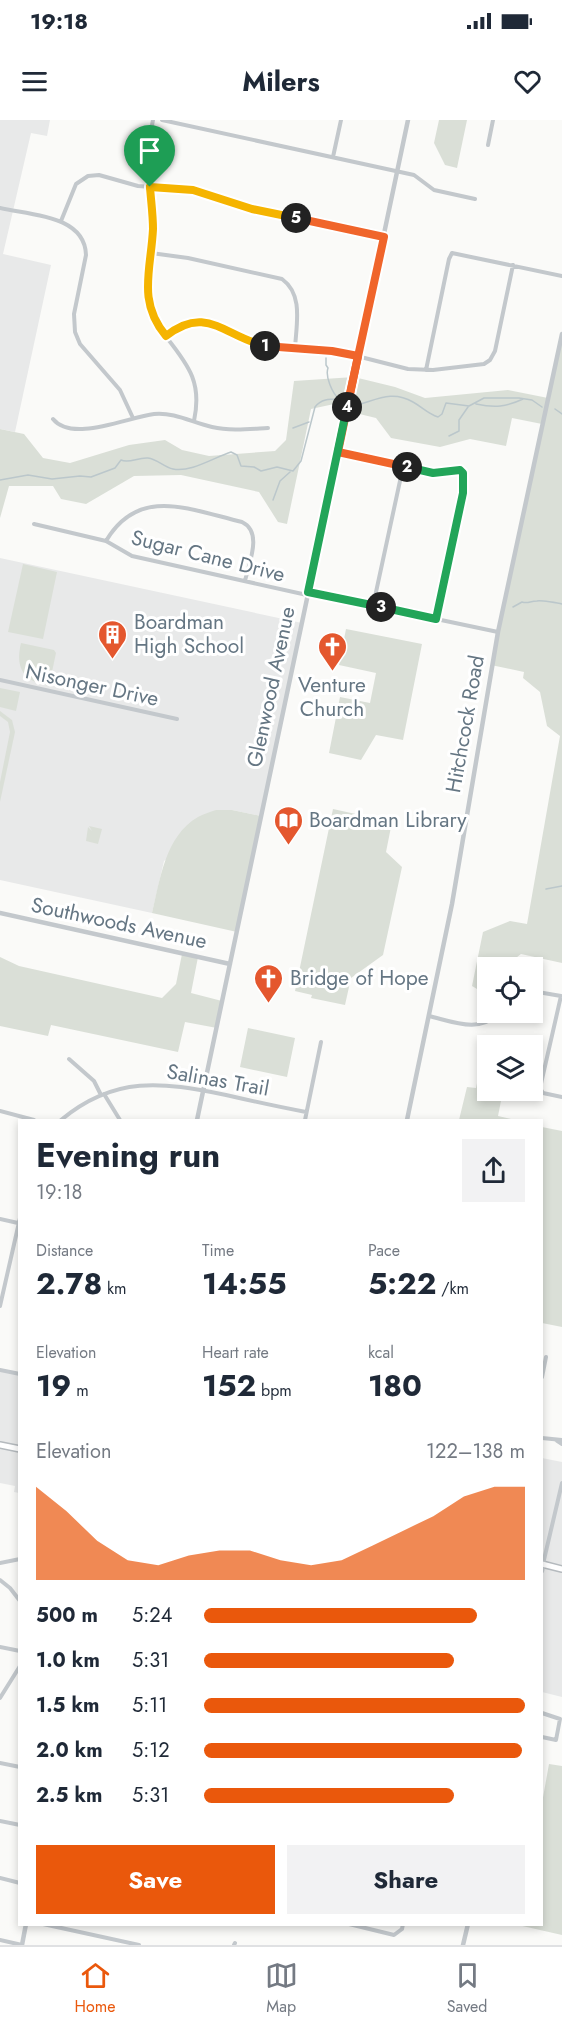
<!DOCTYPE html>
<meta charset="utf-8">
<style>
:root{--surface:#fff;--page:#f2f2f3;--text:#1f2937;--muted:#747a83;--line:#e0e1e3;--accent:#ea580c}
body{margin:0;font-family:Jost,sans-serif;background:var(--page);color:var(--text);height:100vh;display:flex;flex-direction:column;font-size:22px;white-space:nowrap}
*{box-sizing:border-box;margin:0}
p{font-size:20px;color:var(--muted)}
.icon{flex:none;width:33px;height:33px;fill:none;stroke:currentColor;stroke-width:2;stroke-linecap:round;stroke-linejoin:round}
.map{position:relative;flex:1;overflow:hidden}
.details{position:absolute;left:18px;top:999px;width:525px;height:807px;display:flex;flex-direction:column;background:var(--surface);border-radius:0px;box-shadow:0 3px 9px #0003}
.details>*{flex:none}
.fabs{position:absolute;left:477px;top:837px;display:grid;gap:12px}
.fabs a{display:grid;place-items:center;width:66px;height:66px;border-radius:0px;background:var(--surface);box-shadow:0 3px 9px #0003;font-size:30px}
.pin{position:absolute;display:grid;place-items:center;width:51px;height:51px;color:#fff;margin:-62px -26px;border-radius:50% 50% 50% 0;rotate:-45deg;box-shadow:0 0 6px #0007}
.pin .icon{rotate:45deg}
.km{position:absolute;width:30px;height:30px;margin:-15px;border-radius:50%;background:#222;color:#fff;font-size:16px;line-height:30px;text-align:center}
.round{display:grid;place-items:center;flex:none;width:63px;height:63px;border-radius:0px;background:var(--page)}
.summary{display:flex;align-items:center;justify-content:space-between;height:102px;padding:0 18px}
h1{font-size:33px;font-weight:700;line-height:45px}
.figures{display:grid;grid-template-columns:repeat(3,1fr);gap:9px;height:102px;padding:6px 18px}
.figures div{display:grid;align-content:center}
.figures b{font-size:30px;font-weight:700}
.figures small{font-size:16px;font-weight:400}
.figures p{font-size:16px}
.chart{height:168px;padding:12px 18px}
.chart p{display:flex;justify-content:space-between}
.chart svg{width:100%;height:108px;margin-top:6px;fill:var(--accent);opacity:.7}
.action{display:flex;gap:12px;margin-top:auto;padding:12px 18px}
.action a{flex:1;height:69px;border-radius:0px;background:var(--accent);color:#fff;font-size:24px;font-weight:700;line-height:69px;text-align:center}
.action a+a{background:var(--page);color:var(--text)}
ul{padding:0 18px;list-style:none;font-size:20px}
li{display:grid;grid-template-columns:96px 72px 1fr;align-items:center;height:45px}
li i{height:15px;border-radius:8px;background:var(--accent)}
.status{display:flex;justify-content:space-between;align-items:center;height:42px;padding:0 30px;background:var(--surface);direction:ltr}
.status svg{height:16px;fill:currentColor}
header{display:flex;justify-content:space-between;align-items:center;height:78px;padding:0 18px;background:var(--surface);font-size:27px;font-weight:700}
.tabs{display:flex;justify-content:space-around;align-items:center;height:84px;border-top:2px solid var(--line);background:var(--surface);font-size:16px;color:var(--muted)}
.tabs a{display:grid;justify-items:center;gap:3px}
.tabs .selected{color:var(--accent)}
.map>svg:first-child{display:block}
.built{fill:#e8e9e9}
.green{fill:#dadfd7}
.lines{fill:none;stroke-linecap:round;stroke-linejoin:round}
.stream{stroke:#bbc7cb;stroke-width:1.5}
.primary-casing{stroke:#b5babe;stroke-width:8}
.minor{stroke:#c3c8cc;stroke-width:4}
.tertiary{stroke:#c3c8cc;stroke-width:4.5}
.primary{stroke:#fff;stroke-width:5}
.split-1-casing{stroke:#fff;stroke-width:12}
.split-2-casing{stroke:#fff;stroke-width:12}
.split-3-casing{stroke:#fff;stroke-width:12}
.split-4-casing{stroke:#fff;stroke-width:12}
.split-5-casing{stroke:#fff;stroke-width:12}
.split-6-casing{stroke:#fff;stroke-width:12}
.split-1{stroke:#f5b400;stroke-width:8}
.split-2{stroke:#f0652b;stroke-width:8}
.split-3{stroke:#22a559;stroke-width:8}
.split-4{stroke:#22a559;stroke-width:8}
.split-5{stroke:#f0652b;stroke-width:8}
.split-6{stroke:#f5b400;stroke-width:8}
.labels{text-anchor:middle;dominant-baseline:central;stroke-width:6;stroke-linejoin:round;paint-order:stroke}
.street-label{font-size:21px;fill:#657683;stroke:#fff}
.poi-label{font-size:21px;fill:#657683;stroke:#fff;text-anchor:start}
</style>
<div class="status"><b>19:18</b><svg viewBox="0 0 49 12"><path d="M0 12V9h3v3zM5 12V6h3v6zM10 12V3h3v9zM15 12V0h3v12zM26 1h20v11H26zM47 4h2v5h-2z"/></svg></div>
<header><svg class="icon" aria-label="menu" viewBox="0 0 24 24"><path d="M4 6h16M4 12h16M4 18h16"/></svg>Milers<svg class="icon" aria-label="heart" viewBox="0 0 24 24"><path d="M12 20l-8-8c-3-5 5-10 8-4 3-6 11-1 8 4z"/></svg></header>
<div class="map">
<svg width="562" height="1825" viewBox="0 0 562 1825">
<rect width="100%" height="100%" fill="#fafaf8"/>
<path class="built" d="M0 0H50L47 16 31 13 3 134 51 145 15 312 0 309Z
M0 438 302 503 261 696 232 690 164 741 152 793 0 760Z
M0 1250 19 1254V1373L14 1372 15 1366 0 1363Z
M542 1338 562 1342V1577L542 1572Z"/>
<path class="green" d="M439 0H467L457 48 445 45 434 23Z
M562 214V843L521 834 504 847 488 848 487 864 482 872 472 866 483 812 510 801 527 804 560 616 547 606 540 572 523 558 524 552 491 545 542 304 512 298 506 326 470 319 440 327 391 318 376 298 347 291 348 281 311 289 287 404 278 402 259 372 181 355 134 356 86 384 61 379 53 366H9L0 398V309L24 314 43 338 70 343 129 325 165 320 182 330 209 336 275 331 286 320 294 261 354 257 395 267 425 278 508 270 548 278Z
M23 444 57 452 43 519 8 512Z
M346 509 422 524 403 620 376 615 361 640 329 633 340 577 370 583 376 553 339 545Z
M21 523 54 530 56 533 49 566C23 561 15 548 21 523Z
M0 568 20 572 16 591 0 587Z
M0 591 12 600 15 612 0 682V662L10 612 8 602 0 596Z
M333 689 392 702 386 732 402 747 383 835 351 858 345 885 311 878 312 875 295 871Z
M216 690H232L261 696 237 812 152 793C160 760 165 716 198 697 203 694 210 692 216 690Z
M89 706 102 709 98 724 86 721 88 707 92 711Z
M182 834 198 837 191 873 222 881 217 908 185 902 178 932 51 905 48 916 0 906V837L19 846 162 878 176 864Z
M248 908 295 918 287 957 240 947Z
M487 936 488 970 503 971 498 996 515 1000H459L467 967 476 968 482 939Z
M542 1007 562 1011V1207L542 1203Z
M549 1644 562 1646V1815L518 1805 542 1804V1683Z"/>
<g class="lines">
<path class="stream" d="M476 284C495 288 506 287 523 279
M353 286C375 281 391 269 413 282 422 287 428 294 438 297L442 294 446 283 469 286 484 278H519L532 280 542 287
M555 289 562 294
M293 308 309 302
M449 316 459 311V300L468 287
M0 360 28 355 52 359 80 356 91 357 115 348 121 340C129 344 138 337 148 338 157 339 164 347 173 349 190 353 215 337 231 332L237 335 241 346 254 347 261 351 277 347 293 351 301 341 315 287C321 279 329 279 339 279 332 273 325 256 328 248L326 245V238
M273 380 280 361 290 352
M513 487 522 482C528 484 530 481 537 481 540 480 559 483 562 484
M546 769 562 766"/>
<defs>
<path id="primary" d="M0 1325 20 1329
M542 1444 562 1449"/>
</defs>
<use href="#primary" class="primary-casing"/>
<path class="minor" d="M153 0C144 41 154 70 153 109 151 135 143 162 149 187 152 200 159 208 167 218 190 247 202 264 194 301
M162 0 414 55 434 70 475 79
M488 25 493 0
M333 37 341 0
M0 88C30 95 85 95 86 135L74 194 75 212 80 224 120 270 133 298
M61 101 76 64 88 56 99 55 138 66 193 70 252 89 384 117
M151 133 188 138 282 159C304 175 296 205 295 229
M166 216 183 204 201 201 212 204 250 222 267 227 341 232 408 249 433 250 484 244 490 240 495 231 513 145
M426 250 449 139 452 133 562 156
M53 299C72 323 128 297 154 294 175 292 193 303 212 307 230 311 249 309 268 308
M338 332 433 353 458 349 462 352 464 361 463 373 436 499
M34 404 106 421 132 436 307 475
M106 421C139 365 191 390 242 402 263 412 249 443 245 461
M308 472 498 512
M373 486 403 347
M0 560 177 599
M532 871 561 876
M561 876 540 968 543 973 562 977
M429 896C454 902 480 914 500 892
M69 939 94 961 101 975
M104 974 120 1000
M0 991 34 1000
M61 1000C115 955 162 962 226 975 252 981 279 987 306 992
M305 1000 321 922
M0 1099 18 1103
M0 1186 20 1098
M0 1250 20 1254
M542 1257 546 1237
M542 1318 562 1320
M556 1320 562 1324
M0 1443 20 1439
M543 1444 562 1363
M0 1460 10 1468 20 1481
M0 1527 20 1531
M0 1578 20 1546
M542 1593 560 1599 556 1620 542 1617
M0 1643 20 1647
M0 1701 20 1705
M0 1758 20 1763
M43 1804 139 1825
M349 1804 394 1815 402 1809 403 1804
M0 1820 22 1825
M234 1825 235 1823"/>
<path class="tertiary" d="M0 793 230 844
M197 1000 408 0
M407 1000 452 784 498 512 562 214
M542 1451 543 1445
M22 1825 26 1804
M463 1825 468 1804"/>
<use href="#primary" class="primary"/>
</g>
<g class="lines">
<defs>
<path id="split-1" d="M150 67C151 81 153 95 153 109 151 150 137 181 166 216 206 184 224 216 265 226"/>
<path id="split-2" d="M265 226 332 231 358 236 338 332 407 347"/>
<path id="split-3" d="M381 487 436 499 463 373V353L460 350 433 353 407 347"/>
<path id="split-4" d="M347 287 308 472 381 487"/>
<path id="split-5" d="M296 98 384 117 347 287"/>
<path id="split-6" d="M150 67 193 70 252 89 296 98"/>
</defs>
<use href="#split-1" class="split-1-casing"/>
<use href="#split-2" class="split-2-casing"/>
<use href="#split-3" class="split-3-casing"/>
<use href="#split-4" class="split-4-casing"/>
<use href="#split-5" class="split-5-casing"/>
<use href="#split-6" class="split-6-casing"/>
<use href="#split-1" class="split-1"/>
<use href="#split-2" class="split-2"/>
<use href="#split-3" class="split-3"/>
<use href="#split-4" class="split-4"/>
<use href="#split-5" class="split-5"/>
<use href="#split-6" class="split-6"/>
</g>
<defs>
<symbol id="building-pin" viewBox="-11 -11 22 30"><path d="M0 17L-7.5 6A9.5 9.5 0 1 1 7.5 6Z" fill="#e4572e" stroke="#fff"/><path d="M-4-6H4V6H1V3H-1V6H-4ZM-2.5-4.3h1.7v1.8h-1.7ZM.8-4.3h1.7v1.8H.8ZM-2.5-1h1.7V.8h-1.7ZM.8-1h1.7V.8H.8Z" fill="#fff"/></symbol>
<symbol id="church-pin" viewBox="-11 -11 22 30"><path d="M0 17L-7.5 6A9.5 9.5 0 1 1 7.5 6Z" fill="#e4572e" stroke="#fff"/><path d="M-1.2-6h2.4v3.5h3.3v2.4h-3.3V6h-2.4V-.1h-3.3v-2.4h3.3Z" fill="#fff"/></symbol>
<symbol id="library-pin" viewBox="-11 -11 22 30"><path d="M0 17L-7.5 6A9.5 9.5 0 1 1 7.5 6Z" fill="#e4572e" stroke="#fff"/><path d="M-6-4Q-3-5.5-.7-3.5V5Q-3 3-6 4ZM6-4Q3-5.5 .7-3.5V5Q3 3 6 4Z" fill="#fff"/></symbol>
</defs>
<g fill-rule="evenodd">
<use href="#building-pin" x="96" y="498" width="33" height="45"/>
<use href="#church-pin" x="316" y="510" width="33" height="45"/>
<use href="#library-pin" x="272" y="684" width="33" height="45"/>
<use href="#church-pin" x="252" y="842" width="33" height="45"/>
</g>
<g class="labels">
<g class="street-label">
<text transform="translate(208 436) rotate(14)">Sugar Cane Drive</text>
<text transform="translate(92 565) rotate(12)">Nisonger Drive</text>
<text transform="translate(271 567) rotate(-78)">Glenwood Avenue</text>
<text transform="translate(465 604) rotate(-80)">Hitchcock Road</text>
<text transform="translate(119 803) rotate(12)">Southwoods Avenue</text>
<text transform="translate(218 960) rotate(10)">Salinas Trail</text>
</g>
<g class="poi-label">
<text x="134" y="502">Boardman<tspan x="134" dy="24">High School</tspan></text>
<text x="332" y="565" text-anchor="middle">Venture<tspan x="332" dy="24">Church</tspan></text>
<text x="309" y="700">Boardman Library</text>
<text x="290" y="858">Bridge of Hope</text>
</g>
</g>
</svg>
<div class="fabs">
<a><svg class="icon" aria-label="locate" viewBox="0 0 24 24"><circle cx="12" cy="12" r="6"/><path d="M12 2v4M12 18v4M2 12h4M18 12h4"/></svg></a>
<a><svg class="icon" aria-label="layers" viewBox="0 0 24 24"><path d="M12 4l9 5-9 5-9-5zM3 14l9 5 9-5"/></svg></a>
</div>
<div class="pin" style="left:150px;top:67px;background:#1e9e55"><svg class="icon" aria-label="arrive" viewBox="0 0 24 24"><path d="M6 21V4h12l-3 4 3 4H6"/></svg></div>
<b class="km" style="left:265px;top:226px">1</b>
<b class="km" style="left:407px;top:347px">2</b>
<b class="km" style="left:381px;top:487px">3</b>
<b class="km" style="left:347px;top:287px">4</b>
<b class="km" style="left:296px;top:98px">5</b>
<section class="details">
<div class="summary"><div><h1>Evening run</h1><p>19:18</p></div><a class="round"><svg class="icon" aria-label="share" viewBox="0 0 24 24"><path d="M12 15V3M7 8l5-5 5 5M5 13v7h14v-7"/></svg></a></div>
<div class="figures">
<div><p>Distance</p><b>2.78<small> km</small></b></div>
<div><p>Time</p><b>14:55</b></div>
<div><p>Pace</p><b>5:22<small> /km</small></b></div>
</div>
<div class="figures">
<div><p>Elevation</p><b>19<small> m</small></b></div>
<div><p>Heart rate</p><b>152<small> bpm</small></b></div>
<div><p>kcal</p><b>180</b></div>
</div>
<div class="chart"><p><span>Elevation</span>122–138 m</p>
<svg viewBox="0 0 160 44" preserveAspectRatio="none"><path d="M0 44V6L10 16L20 28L30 36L40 38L50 34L60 32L70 32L80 36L90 38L100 36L110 30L120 24L130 18L140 10L150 6L160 6V44z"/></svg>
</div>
<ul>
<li><b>500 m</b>5:24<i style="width:85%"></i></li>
<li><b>1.0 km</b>5:31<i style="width:78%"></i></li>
<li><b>1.5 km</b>5:11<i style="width:100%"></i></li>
<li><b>2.0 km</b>5:12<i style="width:99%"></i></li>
<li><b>2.5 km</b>5:31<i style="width:78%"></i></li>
</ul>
<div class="action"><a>Save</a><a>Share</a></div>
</section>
</div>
<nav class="tabs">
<a class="selected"><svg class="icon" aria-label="home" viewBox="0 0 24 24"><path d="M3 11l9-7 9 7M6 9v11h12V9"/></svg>Home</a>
<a><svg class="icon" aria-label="map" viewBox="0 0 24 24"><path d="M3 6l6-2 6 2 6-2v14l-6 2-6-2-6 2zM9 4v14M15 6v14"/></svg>Map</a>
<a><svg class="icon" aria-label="saved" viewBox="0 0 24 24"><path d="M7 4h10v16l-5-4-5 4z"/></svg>Saved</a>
</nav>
